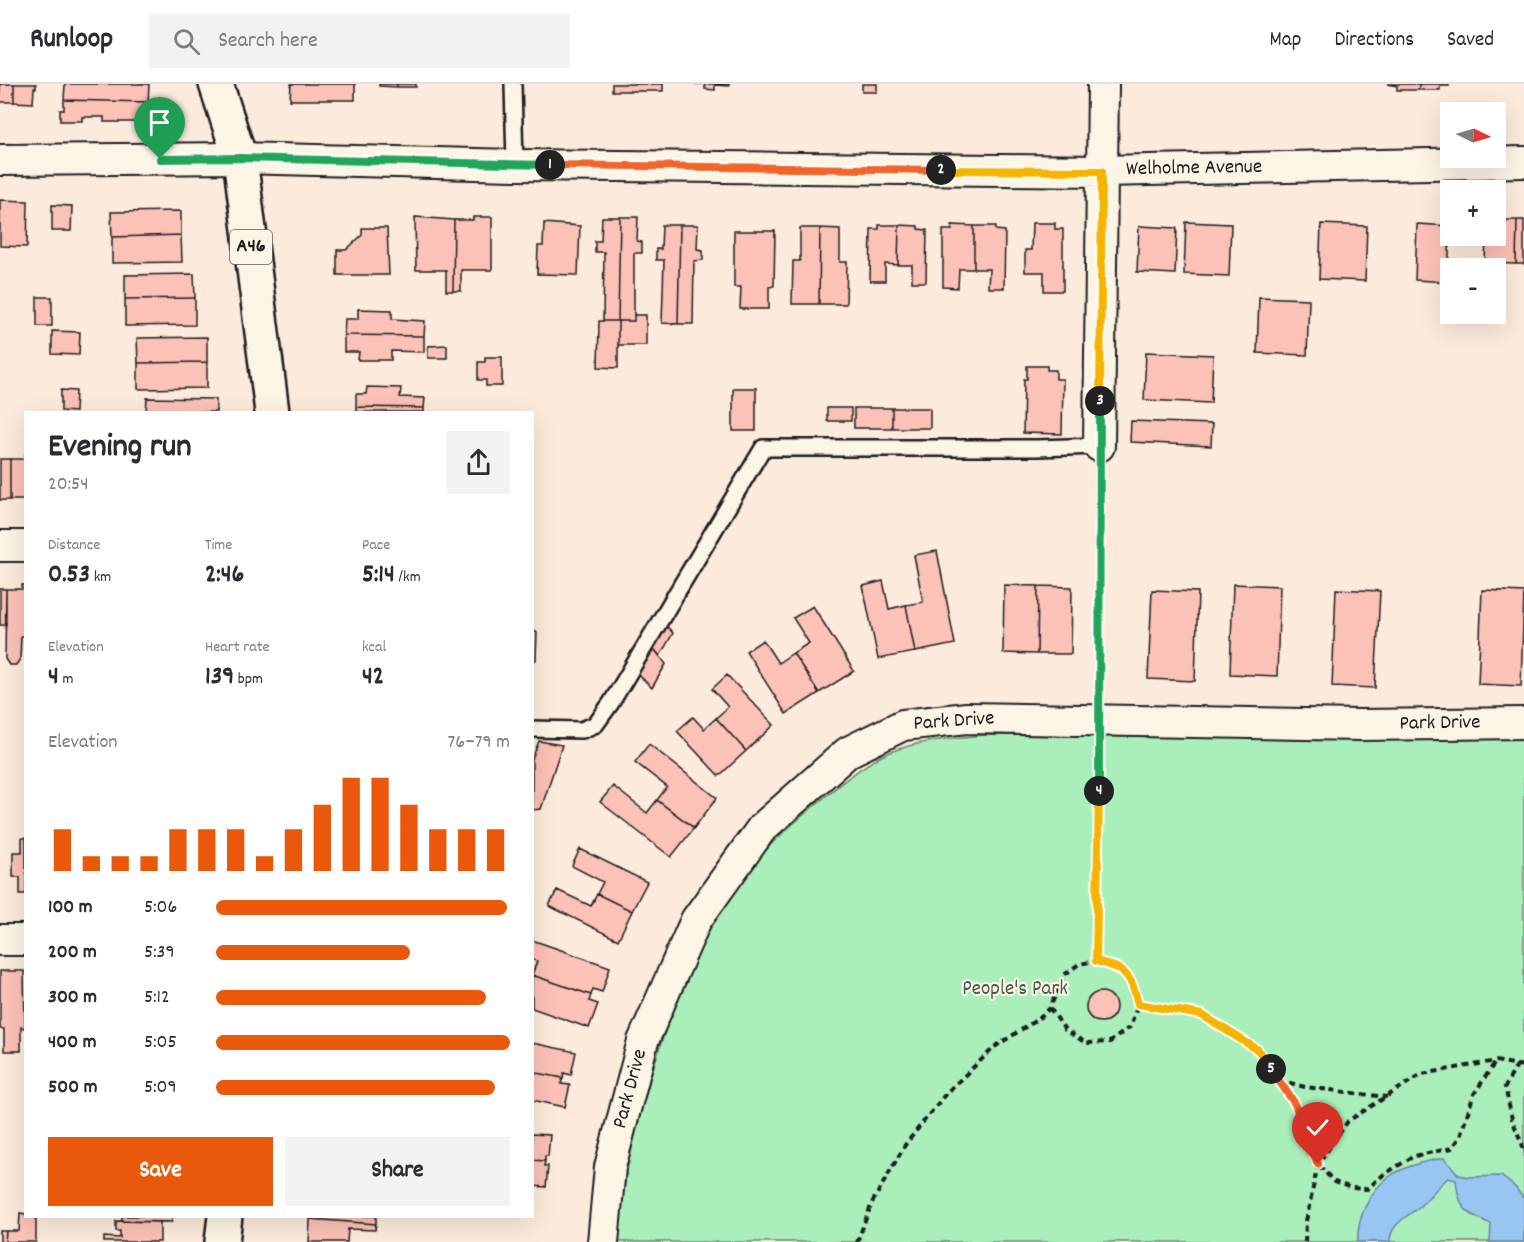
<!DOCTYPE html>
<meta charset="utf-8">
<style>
:root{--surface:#fff;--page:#f2f2f3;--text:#2b2b33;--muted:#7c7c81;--line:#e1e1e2;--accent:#ea580c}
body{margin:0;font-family:Dekko,sans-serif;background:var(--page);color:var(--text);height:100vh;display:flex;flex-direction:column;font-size:22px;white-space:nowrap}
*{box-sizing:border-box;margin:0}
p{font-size:20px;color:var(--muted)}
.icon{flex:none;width:33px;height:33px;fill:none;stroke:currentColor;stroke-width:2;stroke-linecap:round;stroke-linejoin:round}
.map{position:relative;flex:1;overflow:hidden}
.panel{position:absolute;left:24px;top:327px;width:510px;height:807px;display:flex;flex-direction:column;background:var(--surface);border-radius:0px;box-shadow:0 6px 24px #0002}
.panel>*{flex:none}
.needle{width:39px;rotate:95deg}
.tools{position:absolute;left:1440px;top:18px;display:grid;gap:12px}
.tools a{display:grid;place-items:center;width:66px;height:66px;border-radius:0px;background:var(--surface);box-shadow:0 6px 24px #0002;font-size:30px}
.pin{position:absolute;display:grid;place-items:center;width:51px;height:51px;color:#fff;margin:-62px -26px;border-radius:50% 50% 50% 0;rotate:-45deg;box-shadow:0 0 6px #0007}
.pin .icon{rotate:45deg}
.km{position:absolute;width:30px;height:30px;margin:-15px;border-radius:50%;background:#222;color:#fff;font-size:16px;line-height:30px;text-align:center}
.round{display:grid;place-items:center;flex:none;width:63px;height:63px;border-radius:0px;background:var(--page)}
.head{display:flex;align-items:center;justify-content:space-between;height:102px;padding:0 24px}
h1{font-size:33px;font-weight:700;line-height:45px}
.figures{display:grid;grid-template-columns:repeat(3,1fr);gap:9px;height:102px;padding:6px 24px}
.figures div{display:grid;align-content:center}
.figures b{font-size:26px;font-weight:700}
.figures small{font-size:16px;font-weight:400}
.figures p{font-size:16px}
.chart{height:168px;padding:12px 24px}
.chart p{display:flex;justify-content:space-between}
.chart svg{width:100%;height:108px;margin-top:6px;stroke:var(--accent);stroke-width:6}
.action{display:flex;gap:12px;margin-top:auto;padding:12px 24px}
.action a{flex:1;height:69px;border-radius:0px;background:var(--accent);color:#fff;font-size:24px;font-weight:700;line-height:69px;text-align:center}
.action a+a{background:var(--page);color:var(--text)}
ul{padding:0 24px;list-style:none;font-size:20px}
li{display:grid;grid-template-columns:96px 72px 1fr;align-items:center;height:45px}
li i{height:15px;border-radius:8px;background:var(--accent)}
header{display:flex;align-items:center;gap:36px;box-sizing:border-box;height:84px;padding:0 30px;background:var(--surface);border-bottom:2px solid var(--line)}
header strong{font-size:28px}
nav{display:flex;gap:33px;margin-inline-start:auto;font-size:21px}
.search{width:420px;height:54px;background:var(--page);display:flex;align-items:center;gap:15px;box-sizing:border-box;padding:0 21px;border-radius:0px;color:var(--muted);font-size:22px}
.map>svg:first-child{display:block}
.green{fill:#aaefbb;stroke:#63866c;stroke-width:1.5}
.water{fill:#97c6f2;stroke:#66829c;stroke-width:1.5}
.building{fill:#fcc1b7;stroke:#1c1c1c;stroke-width:1.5}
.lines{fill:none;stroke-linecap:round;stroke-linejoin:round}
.lane-casing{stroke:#1c1c1c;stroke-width:20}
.street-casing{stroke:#1c1c1c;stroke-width:34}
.highway-casing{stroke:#1c1c1c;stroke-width:38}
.path{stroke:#1c1c1c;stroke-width:4;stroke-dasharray:6 4.5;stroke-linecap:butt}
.lane{stroke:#fcf5e5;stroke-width:15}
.street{stroke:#fcf5e5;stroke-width:30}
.highway{stroke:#fcf5e5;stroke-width:33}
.split-1-casing{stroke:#fff;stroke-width:12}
.split-2-casing{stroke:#fff;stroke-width:12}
.split-3-casing{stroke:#fff;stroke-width:12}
.split-4-casing{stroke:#fff;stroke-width:12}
.split-5-casing{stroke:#fff;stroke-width:12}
.split-6-casing{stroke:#fff;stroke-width:12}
.split-1{stroke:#22a559;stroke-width:8}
.split-2{stroke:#f0652b;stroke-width:8}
.split-3{stroke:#f5b400;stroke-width:8}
.split-4{stroke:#22a559;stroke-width:8}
.split-5{stroke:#f5b400;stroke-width:8}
.split-6{stroke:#f0652b;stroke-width:8}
.labels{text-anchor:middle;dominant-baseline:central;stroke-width:4.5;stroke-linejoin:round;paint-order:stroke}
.shield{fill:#fcf5e5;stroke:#5f5d58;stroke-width:1.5}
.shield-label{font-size:20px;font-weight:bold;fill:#1c1c1c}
.street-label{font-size:21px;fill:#1c1c1c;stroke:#fcf5e5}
.park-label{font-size:21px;fill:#475b4c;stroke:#fcf5e5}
</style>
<header>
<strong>Runloop</strong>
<div class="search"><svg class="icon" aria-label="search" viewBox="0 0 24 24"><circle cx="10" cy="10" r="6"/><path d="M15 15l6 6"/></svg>Search here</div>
<nav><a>Map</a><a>Directions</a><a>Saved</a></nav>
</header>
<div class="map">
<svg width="1524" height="1158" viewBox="0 0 1524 1158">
<rect width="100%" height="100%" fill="#fcebdc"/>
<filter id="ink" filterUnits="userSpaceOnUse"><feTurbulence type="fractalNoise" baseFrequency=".0167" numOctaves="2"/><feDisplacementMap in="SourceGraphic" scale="12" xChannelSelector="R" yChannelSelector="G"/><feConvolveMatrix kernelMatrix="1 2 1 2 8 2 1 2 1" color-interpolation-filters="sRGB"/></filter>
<g filter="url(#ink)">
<path class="green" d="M986 651 1524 654V1158H618C621 1105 633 1053 648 1002 671 922 701 843 755 778 772 757 794 739 814 722 835 704 863 680 888 669 919 656 953 654 986 651Z"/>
<path class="water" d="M1444 1074 1459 1091 1469 1093 1501 1092 1515 1103 1524 1115V1158H1490L1491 1140C1465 1128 1459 1126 1456 1096L1448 1094C1438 1102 1430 1113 1420 1122 1408 1133 1390 1139 1390 1158H1358C1356 1135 1370 1106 1390 1092 1405 1082 1426 1077 1444 1074Z"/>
<path class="building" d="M0 0H14V18H0Z
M14 0H36V4H34L33 19 14 18Z
M65 0H149L148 18 64 16Z
M291 0H355V16H290Z
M379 0H397V3L379 2Z
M397 0H416V3H397Z
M612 0H663V7H612Z
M694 0H729V2L715 1V6L705 5V0Z
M862 0H877V8H862Z
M1388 0H1419V6H1397V2Z
M1419 0H1449V2H1440V6H1419Z
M64 16 148 18V38H104V33H82V37H60V26H64Z
M0 116 28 117 27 163 0 162Z
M52 121 72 122 71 147H52Z
M181 127V151L112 153 111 128Z
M415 133 454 136 453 207H446V186H416Z
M473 133H492V186H461V207H453L454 136H473Z
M602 133H620L618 237H603L604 168H595V157H601Z
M620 133H638L637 157 642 158V169H634V237H618Z
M1496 136H1517L1516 180 1485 179 1486 152H1496Z
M1517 136H1524V180H1516Z
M1186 138 1231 140 1229 192 1184 190Z
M544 139 580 142 578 191 537 190 538 162H543Z
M1032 139H1055V145H1063V207H1044V188H1025V166H1031Z
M1321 140 1367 142 1365 197 1319 195Z
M1417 140 1450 142 1448 198 1415 196Z
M662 141H680L678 240 662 239 664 176H656V165H661Z
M680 141H698L697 165 703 166V176L694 177 693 240H678Z
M879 141H899L898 181 885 180V197H870L871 145H879Z
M899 141 918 142V145L927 146 926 198H912V181H898Z
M952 141 974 142V185H959L958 204 943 203V146H952Z
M974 142H996V146L1005 147 1004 204H988L989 185H974Z
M1139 142 1177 144 1175 190 1137 188Z
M362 144H387L389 191H337V166H346L362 151Z
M800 144H820L819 220H792L793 177H800Z
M820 144 840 145V178H847L846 220H819Z
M734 147H775L774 202 769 203V225H740L741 203H734Z
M181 151 182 178 112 179V153Z
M194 190 195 214 125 215V191Z
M37 213H52V242H37Z
M1259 213 1309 215 1307 271 1257 269Z
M195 214V241L125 242V215Z
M358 225 392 226V235L425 237 424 252 344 251 345 235H358Z
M634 231H646V261H618V237H634Z
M599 237H618V284L598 283Z
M52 247 80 248 79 271 52 270Z
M344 251 424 252V268L391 267V276H358L359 268H344Z
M207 253V278L138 279 137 254Z
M447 261V274H428V262Z
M1146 268 1213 271 1211 319 1144 316Z
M485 273H502V302H486V296H478V278H485Z
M207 278V304L138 305V279Z
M1027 282H1047V286H1056V295H1063L1062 350 1023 349 1024 295H1027Z
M367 303 401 304 400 313 425 314 424 324 356 323V310H366Z
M733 304H756V347H733Z
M61 306 76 307 75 328 61 327Z
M147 314 216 315V328H146Z
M356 323 424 324V328H356Z
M827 324H851V337H827Z
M854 324H892V344H854Z
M892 324H930V344H892Z
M1131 337 1212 340 1211 362 1130 358Z
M25 370 26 416H10V375H25Z
M0 375H10V416H0Z
M937 467 955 560 915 568 906 521 923 518 914 471Z
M883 497 889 525 906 521 915 568 878 575 863 502Z
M1233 500 1280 502 1277 592 1230 590Z
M22 501H26V552H21L20 575 16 581H9L5 575 6 505H22Z
M1004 501 1038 502 1037 570 1003 569Z
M1038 502 1072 503 1071 570H1037Z
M0 505H6V541H0Z
M1336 505 1380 507 1375 604 1332 602Z
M1152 506 1198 508 1195 597 1148 595Z
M1482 506 1524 508 1521 602 1478 600Z
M813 522 854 587 819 609 793 569 809 559 793 534Z
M662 537 673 549 660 572 650 560Z
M532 548H537L536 576H532Z
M763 556 778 579 793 569 819 609 786 630 746 567Z
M650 560 666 580 652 604 633 585Z
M727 591 774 641 746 667 716 634 728 623 712 605Z
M693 633 704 645 716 634 746 667 719 692 677 647Z
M539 657 562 661 541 725 532 726V675Z
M649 660 717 714 694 744 657 716 667 703 635 678Z
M613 702 647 729 657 716 694 744 671 773 600 718Z
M22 754H26V810H20V793H13V768H22Z
M580 765 647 798 632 827 597 810 603 798 572 782Z
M557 806 591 822 597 810 632 827 618 856 549 822Z
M532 856 610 883 602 908 593 905 591 911 532 891 537 877 532 876Z
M0 887H24L25 944 21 943V967H4V945H0Z
M532 891 591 911 589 917 598 920 589 944 532 924Z
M1086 923a15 15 0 1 1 30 0a15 15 0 1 1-30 0Z
M532 959 576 968 571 991 564 989 563 994 532 988Z
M532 988 563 994 561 1000 570 1001 565 1023 532 1016Z
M532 1050 550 1051 548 1072H545V1077L532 1076Z
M532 1076 545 1077 544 1082H548L546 1103 532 1102Z
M20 1129 26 1130V1132H36V1158H5L6 1147H19Z
M122 1132H172V1138L122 1137Z
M311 1132H376V1140L310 1135Z
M310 1135 376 1140 375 1146 348 1145 347 1158H309Z
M116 1137 160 1138V1158H104V1153L120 1154V1147H116Z
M0 1147H6L5 1158H0Z"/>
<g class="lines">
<defs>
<path id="lane" d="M513 0 515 81
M532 645 582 646 596 640 611 619 763 364H1037L1099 362"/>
<path id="street" d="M0 76 240 74 515 81 1102 87 1524 78
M1099 362 1103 0
M0 462H26
M0 856H26
M603 1158 610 1083 643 957 696 836 762 744 848 668 903 641 967 634 1360 641 1524 639"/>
<path id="highway" d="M216 0 240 74 272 328
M222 1158 225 1132"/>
</defs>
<use href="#lane" class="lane-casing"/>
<use href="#street" class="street-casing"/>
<use href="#highway" class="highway-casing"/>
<path class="path" d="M1099 388 1100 609
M1096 877 1099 664
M1138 920 1202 931 1258 966 1295 1020 1318 1080 1334 1098 1352 1104 1367 1105 1383 1091 1414 1072 1452 1064 1459 1055 1474 1010 1496 977
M1517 981 1505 1003 1512 1035 1524 1065
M1279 996 1305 1003 1387 1013
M857 1158 872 1119 905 1061 947 1008 996 962 1041 933 1050 924 1064 891 1079 880 1096 877 1118 882 1133 898 1138 920 1130 943 1110 958 1086 959 1065 946 1050 924
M1305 1158 1306 1137 1318 1080 1348 1037 1422 990 1496 977 1524 982"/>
<use href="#lane" class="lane"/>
<use href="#street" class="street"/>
<use href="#highway" class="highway"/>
</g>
</g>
<g class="lines" filter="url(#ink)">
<defs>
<path id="split-1" d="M160 75 240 74 550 81"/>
<path id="split-2" d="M550 81 941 86"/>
<path id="split-3" d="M941 86 1102 87 1100 317"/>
<path id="split-4" d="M1099 707 1100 317"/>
<path id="split-5" d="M1099 707 1096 877C1126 885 1131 890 1138 920L1202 931 1258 966 1271 985"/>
<path id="split-6" d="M1271 985 1295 1020 1318 1080"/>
</defs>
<use href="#split-1" class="split-1-casing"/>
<use href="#split-2" class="split-2-casing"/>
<use href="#split-3" class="split-3-casing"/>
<use href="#split-4" class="split-4-casing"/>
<use href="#split-5" class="split-5-casing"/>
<use href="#split-6" class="split-6-casing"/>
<use href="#split-1" class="split-1"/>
<use href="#split-2" class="split-2"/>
<use href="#split-3" class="split-3"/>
<use href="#split-4" class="split-4"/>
<use href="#split-5" class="split-5"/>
<use href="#split-6" class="split-6"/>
</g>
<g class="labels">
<rect class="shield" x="230" y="146" width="42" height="34" rx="4.5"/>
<g class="shield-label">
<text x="251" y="163">A46</text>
</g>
<g class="street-label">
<text transform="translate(1194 85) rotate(-1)">Welholme Avenue</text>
<text transform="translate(954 638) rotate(-4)">Park Drive</text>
<text transform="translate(1440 640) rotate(-1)">Park Drive</text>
<text transform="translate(631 1005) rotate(-75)">Park Drive</text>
</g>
<g class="park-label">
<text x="1015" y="906">People's Park</text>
</g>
</g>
</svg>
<div class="tools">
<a><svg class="needle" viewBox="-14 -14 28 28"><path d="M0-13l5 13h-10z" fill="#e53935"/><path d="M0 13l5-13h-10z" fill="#7c7c81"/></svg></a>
<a>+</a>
<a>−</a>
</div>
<div class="pin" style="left:160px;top:75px;background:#1e9e55"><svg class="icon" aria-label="arrive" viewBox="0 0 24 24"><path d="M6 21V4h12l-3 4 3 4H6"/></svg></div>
<div class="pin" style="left:1318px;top:1080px;background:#d93025"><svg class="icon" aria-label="check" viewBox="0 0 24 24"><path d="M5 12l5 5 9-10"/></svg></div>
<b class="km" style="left:550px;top:81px">1</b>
<b class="km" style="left:941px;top:86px">2</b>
<b class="km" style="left:1100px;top:317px">3</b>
<b class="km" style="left:1099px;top:707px">4</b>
<b class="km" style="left:1271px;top:985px">5</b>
<section class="panel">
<div class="head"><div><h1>Evening run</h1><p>20:54</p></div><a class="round"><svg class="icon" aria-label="share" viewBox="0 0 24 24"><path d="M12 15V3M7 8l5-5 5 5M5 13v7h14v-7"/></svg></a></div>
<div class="figures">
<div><p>Distance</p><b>0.53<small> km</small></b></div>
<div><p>Time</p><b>2:46</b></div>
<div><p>Pace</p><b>5:14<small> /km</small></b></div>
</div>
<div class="figures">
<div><p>Elevation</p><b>4<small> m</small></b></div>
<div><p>Heart rate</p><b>139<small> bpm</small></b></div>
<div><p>kcal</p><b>42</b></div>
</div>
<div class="chart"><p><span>Elevation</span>76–79 m</p>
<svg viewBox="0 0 160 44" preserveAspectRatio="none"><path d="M5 44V27M15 44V38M25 44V38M35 44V38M45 44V27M55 44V27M65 44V27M75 44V38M85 44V27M95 44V17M105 44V6M115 44V6M125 44V17M135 44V27M145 44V27M155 44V27"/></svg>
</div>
<ul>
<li><b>100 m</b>5:06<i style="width:99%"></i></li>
<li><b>200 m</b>5:39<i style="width:66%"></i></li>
<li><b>300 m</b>5:12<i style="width:92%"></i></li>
<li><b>400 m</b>5:05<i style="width:100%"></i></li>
<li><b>500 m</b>5:09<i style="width:95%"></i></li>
</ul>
<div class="action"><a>Save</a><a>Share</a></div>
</section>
</div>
